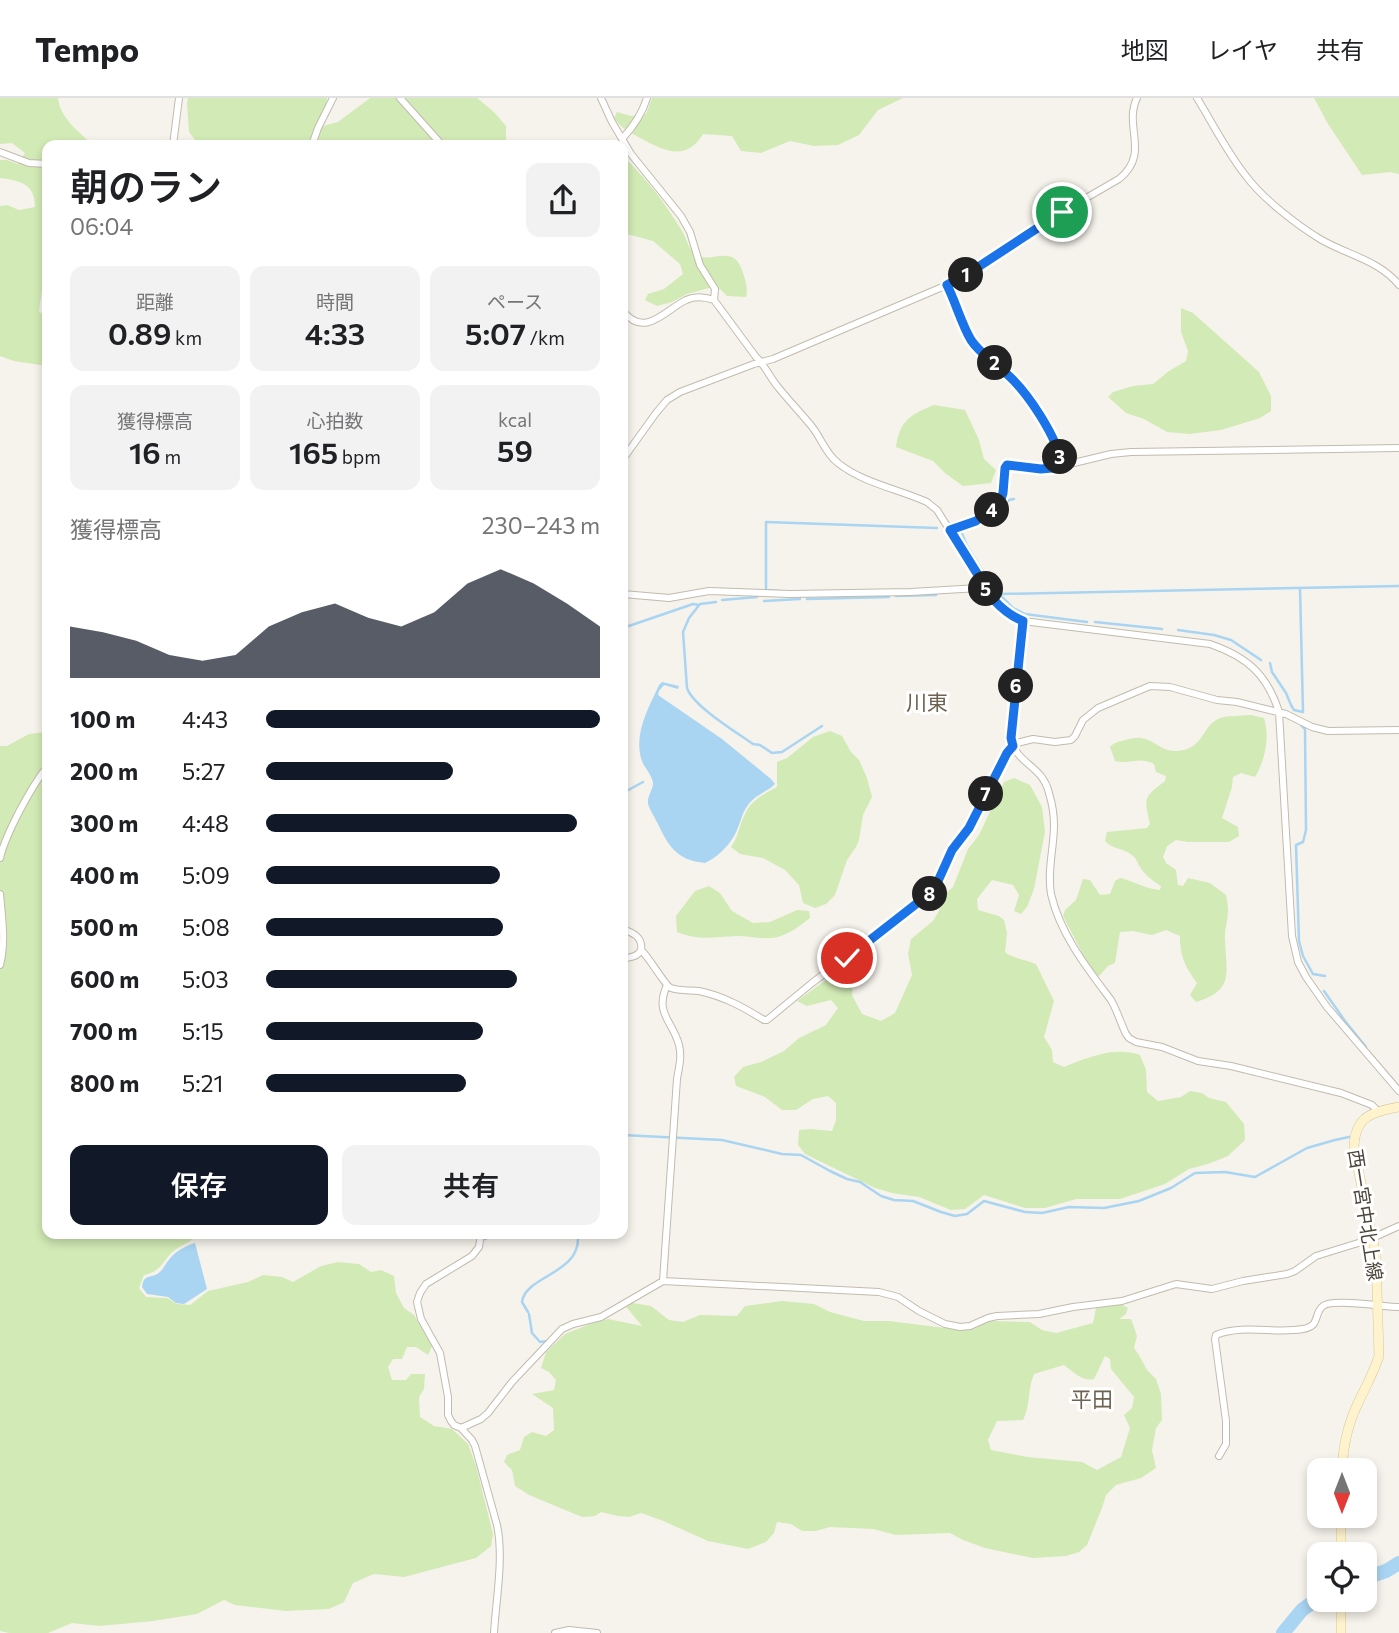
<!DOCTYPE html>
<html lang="ja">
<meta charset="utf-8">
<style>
:root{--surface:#fff;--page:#f2f2f2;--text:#202124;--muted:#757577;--line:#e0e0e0;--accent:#111827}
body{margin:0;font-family:Commissioner,"Noto Sans JP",sans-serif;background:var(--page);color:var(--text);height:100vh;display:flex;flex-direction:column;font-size:26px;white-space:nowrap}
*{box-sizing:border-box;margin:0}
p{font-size:23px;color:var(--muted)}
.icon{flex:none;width:38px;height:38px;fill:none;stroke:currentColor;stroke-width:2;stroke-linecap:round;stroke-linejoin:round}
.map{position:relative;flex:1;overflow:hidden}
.drawer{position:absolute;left:42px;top:42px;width:586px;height:1099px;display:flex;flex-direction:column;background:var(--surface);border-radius:14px;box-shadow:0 4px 10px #0003}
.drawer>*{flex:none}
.needle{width:46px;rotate:180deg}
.fabs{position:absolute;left:1307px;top:1360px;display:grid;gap:14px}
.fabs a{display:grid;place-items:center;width:70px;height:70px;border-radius:14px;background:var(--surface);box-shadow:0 4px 10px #0003;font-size:35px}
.pin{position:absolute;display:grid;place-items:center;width:60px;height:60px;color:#fff;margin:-30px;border:4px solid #fff;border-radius:50%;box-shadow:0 2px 7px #0007}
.km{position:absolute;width:35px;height:35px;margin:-18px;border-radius:50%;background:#222;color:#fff;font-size:19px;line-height:35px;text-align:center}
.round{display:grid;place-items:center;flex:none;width:74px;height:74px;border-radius:14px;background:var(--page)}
.summary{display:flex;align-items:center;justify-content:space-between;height:119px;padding:0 28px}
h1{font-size:38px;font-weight:600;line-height:52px}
.figures{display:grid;grid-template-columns:repeat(3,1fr);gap:10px;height:119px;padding:7px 28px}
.figures div{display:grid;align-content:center;border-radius:14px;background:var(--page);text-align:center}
.figures b{font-size:30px;font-weight:600}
.figures small{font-size:19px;font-weight:400}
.figures p{font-size:19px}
.chart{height:196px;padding:14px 28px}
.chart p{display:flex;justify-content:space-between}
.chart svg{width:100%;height:126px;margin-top:7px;fill:var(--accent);opacity:.7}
.action{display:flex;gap:14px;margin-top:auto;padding:14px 28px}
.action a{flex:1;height:80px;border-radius:14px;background:var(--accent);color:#fff;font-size:28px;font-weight:600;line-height:80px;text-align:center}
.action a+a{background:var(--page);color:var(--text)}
ul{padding:0 28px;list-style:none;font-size:23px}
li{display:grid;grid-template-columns:112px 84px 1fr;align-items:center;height:52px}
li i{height:18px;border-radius:9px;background:var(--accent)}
header{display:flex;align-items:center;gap:42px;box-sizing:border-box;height:98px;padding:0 35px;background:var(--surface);border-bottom:2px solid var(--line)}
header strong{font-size:33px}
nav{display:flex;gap:38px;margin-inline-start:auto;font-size:24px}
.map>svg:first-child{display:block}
.green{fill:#d2eab5;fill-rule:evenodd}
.water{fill:#a9d4f2}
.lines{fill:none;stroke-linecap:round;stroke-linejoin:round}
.stream{stroke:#a9d4f2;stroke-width:2.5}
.river{stroke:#a9d4f2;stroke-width:14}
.minor-casing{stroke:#c2bbae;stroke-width:8}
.secondary-casing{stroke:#d6c79b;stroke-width:10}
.minor{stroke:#fff;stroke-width:6}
.secondary{stroke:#fff3cd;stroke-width:9}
.route-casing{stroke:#fff;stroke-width:14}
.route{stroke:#1a73e8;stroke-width:9}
.labels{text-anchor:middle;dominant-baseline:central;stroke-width:6;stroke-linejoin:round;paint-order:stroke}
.street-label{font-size:19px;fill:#4b4439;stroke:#fff}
.neighbourhood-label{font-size:21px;fill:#6e6250;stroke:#fff}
</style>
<header>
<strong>Tempo</strong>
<nav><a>地図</a><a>レイヤ</a><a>共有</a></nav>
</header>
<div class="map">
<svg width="1399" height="1535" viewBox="0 0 1399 1535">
<rect width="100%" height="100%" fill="#f6f3ec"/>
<path class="green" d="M0 0H58C60 20 79 34 93 47H47V190L42 192 39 213 47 221V268L14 263 0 258V108L7 107 19 112 35 109C35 85 20 83 0 80V62H7L18 66 25 55 12 45 0 46Z
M188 0H327L326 8 318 23 323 28 338 24 370 0H477L494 14 506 28V44L509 47H199L189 34 187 6Z
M652 0H903L878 12 859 37 838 47 814 48 790 43 761 55 741 53 732 38 703 36C686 64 664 53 640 40 628 33 623 32 614 20L617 14 631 18 646 16Z
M1314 0H1399V76L1390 74 1362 77 1328 26Z
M629 64C650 85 667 108 682 133 686 139 688 148 692 153 709 172 734 139 744 178 746 185 748 191 746 199L727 198 720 191 709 190 687 196 672 204 657 208 645 202 648 196 664 191 683 176 680 166 653 143 623 135V65Z
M1181 210 1193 215 1259 274 1271 298V313L1260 320 1221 332 1190 336 1167 334 1144 321 1126 315 1108 299 1113 294 1133 288 1153 286 1169 273 1186 263 1188 253 1181 234Z
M934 307 965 312 979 342 984 361 996 372 991 385 963 388 946 376 933 363 896 349C900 322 910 317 934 307Z
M1251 617 1264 620C1270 640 1265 662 1255 679L1241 675 1233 679 1232 689 1222 720 1238 729 1239 738 1229 744H1188L1176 742 1167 748 1163 759 1166 765 1176 772 1178 787 1183 788 1188 780 1210 785 1226 797C1227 802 1228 808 1228 813 1228 823 1224 832 1225 842 1226 875 1235 892 1196 904L1190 897 1197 885C1185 868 1180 859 1180 838L1166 832 1152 837 1133 833 1120 834 1115 865 1108 868 1099 878 1093 876 1063 818 1065 812 1076 802 1083 781 1090 782 1100 797 1110 796 1115 783 1120 780C1133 783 1146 791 1160 792L1161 788C1153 783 1145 777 1140 769 1139 768 1136 760 1134 759 1126 750 1113 752 1105 743L1107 734 1147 730 1150 726C1144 699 1143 700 1165 683L1166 678 1156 674 1154 666C1138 658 1131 667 1115 663L1110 649C1115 644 1118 644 1125 642 1130 641 1136 639 1141 640 1155 642 1162 654 1176 653 1204 652 1201 629 1218 621 1227 617 1241 618 1251 617Z
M830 633 842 638 851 654 859 662 867 680 872 699 863 717 859 742 856 749 847 762 835 797 826 806 815 810 803 805 799 787 785 772 763 760 740 756 731 749C739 738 739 727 745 716 751 702 764 696 777 689V664L787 660 813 639Z
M47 634V1136H200C193 1142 184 1146 175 1152 161 1162 165 1172 144 1177L139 1190 146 1199 167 1200 177 1206 190 1207 208 1193 248 1184 263 1177 282 1179 293 1184 321 1168 338 1164 359 1166 371 1174 381 1172 394 1178 396 1195 404 1210 414 1217 432 1248 428 1257 416 1249H407L402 1261H393L388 1269 392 1282H406L411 1276H425L424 1291 419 1299 420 1319 434 1328 452 1331 468 1346 476 1368 493 1436 491 1448 476 1460 404 1479 374 1476 353 1485 344 1504 329 1511 286 1513 235 1507 224 1502 197 1516 153 1523 99 1528 72 1525 48 1535H9L0 1533V648H7L29 636Z
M1014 680 1030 687 1042 709 1045 734 1034 791 1027 809 1021 816 1014 813 1019 797 1013 787 992 782 977 801 978 812 999 818 1004 822 1007 835 1005 854C1011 860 1027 862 1036 866L1054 903 1044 939 1052 952 1053 964 1064 969C1088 959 1115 948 1140 957L1146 972 1147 994 1158 1003 1181 999 1190 993 1202 995 1209 1000 1226 1004 1244 1026 1245 1042 1228 1058 1208 1066 1189 1071 1165 1086 1120 1101H1076L1045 1110H1025L984 1097 965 1111 951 1112 919 1099 892 1095 875 1090 805 1056 798 1047 799 1032 811 1031 832 1033 836 1022V1005L828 998 813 1001 796 1012H782L765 999 736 988 734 979 743 969 761 964 784 953 799 940 826 927 838 910 831 902 807 908 797 903 845 868 854 873 852 897 862 916 881 923 895 915 912 877 908 856 911 841 933 823 939 813 940 800 953 789 968 751 979 737 1004 684Z
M709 788 720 795 732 813 753 825 770 824 797 812 809 813 810 820C801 827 792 834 781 838 767 843 752 838 737 838 714 839 699 843 677 834L676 818 695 793Z
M782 1203 814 1206 830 1214 864 1223H889L961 1232 974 1231 990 1223 1030 1224 1042 1232 1056 1235 1093 1225 1096 1210 1121 1206 1128 1210 1126 1216 1119 1221H1131L1137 1238 1134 1250 1139 1257 1147 1272 1156 1281 1161 1296 1162 1322 1156 1330 1152 1352 1156 1370 1141 1380 1116 1387 1106 1397 1102 1410 1087 1447 1079 1454 1066 1458 1033 1460 985 1450 963 1442 950 1435 896 1437 873 1431 830 1429 816 1433H802L791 1426 777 1424 774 1435 766 1444 748 1451 708 1443 661 1422 641 1415 629 1419 618 1418 601 1414 595 1418 582 1419 529 1397 515 1388 512 1372 504 1364 507 1357 520 1352 524 1339 532 1334 546 1338 554 1332 553 1310 532 1296 554 1292 556 1282 549 1274 541 1270 546 1254 565 1236 590 1226 608 1221 642 1228 623 1205H633L651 1208 669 1222 683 1224 700 1217 737 1218 745 1208ZM1105 1258 1110 1261 1111 1271 1134 1299 1132 1310 1124 1317 1130 1330 1121 1359 1097 1372 1082 1364 1027 1359 991 1352 988 1342 997 1323 1023 1322C1031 1307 1027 1292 1034 1276L1064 1267C1073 1274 1083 1284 1094 1281Z"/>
<path class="water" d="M662 584 679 588 678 591 664 587 659 593 658 597 722 641 771 681 775 686C767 694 755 697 748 707 741 716 740 728 734 738 728 749 716 760 705 765 677 762 669 749 658 726 655 720 650 712 648 706 647 698 653 692 653 685 652 676 643 669 641 660 634 635 649 609 659 587Z
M195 1145 207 1191 184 1206 176 1205 168 1199 147 1196 142 1189C144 1174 152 1182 161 1173 164 1170 165 1166 168 1163 175 1153 184 1149 195 1145Z"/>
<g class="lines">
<path class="stream" d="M991 418 1009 402 1014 401
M980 425 961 433 967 448 992 488
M780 493 766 492V424L937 430
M999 496 1399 488
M999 496 1013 510 1025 516 1087 524
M896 498 936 497
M807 501 889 499
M722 502 757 499
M764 503 800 501
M716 504 700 506 689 520 683 534 687 590C693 608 736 634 753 646L760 647 772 655 782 654 822 628
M1095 524 1162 531
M623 530 693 506 699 507
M1178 532 1214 537 1231 542 1261 562
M1270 565 1272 574 1286 595 1291 607 1294 612 1303 614 1300 490
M1301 627 1305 631 1306 732 1303 744 1296 747 1299 843 1303 858 1313 876 1325 878
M623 695 643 684
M1324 893 1345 923 1366 949
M1363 1017 1371 1012
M623 1037 722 1042 782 1056 801 1057 830 1073 847 1081 860 1084 881 1098 894 1102 913 1103 941 1114 955 1118 967 1116 984 1103 1025 1114 1042 1115 1069 1109 1104 1110 1139 1103 1171 1090 1195 1075 1225 1074 1255 1079 1307 1050 1335 1042 1349 1039
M483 1141H486L488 1136
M528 1214 522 1204C525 1178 579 1176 578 1140L574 1137 539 1136
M529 1216 532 1235 540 1244 547 1243"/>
<path class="river" d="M1365 1480 1386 1473 1399 1465
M1283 1535 1302 1512 1320 1499"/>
<defs>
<path id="minor" d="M400 0 442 47
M601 0 612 24 631 56 681 118 690 134 700 167 715 191 714 202
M1197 0C1213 26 1227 54 1246 78 1262 100 1297 127 1320 141 1347 157 1379 162 1399 187
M622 41C633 29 642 16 647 0
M173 47 179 0
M312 47 318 30 333 0
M0 54 29 65 47 66
M947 187C956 205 961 225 971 242 980 256 996 265 1007 276 1029 296 1057 339 1063 369
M623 213C645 241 665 212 686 202 695 198 705 199 714 202L756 259C765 267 770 280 778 289 789 303 802 316 813 330 822 342 826 356 838 365 863 385 898 391 927 404L937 412 993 501C1002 511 1011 518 1023 523L1210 546C1247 559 1267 576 1279 614L1292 838 1298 864 1306 879 1327 909 1399 993
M623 361 656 315 667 302 680 294 754 266 773 261 947 187 972 173 1062 114 1119 81C1151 55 1123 29 1137 0
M950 432 976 423 996 408 1001 401 1003 395 1005 370 1007 367 1041 371 1053 370 1111 356 1131 354 1399 350
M623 496 669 500 709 493 790 496 911 494 979 490 984 488
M1023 523 1011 640C1016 667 1042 666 1049 695 1052 705 1054 717 1054 727 1054 750 1047 772 1051 796 1060 836 1087 870 1111 902 1117 912 1121 926 1126 936L1129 940 1136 944 1162 949 1198 963 1231 968 1341 995 1372 1007 1378 1013
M0 760C6 735 31 689 47 669
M0 796C2 820 6 844 0 867
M623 831C633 835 643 839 641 852 650 860 665 888 671 890 679 893 690 892 699 893 723 898 743 909 764 922H767L812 885 879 835 934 792 952 753 969 730 1007 655 1017 645 1033 641 1055 644 1071 642 1075 638 1083 622 1098 610 1150 588 1170 589 1217 602 1237 604 1286 616 1312 629 1328 633 1399 632
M623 860C630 860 638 858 641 852
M481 1136 479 1149 472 1158 426 1186 420 1195 417 1204 421 1221 440 1255 448 1299V1317L451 1323 454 1327 461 1330 472 1342 475 1348 497 1427C504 1460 496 1501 494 1535
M663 1183 677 981C679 969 682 959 679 947 673 923 654 916 667 887
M461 1330 481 1321 488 1315 512 1284 562 1231 573 1226 601 1219 663 1183 879 1194 898 1199 919 1213 945 1226 960 1229 970 1228 988 1220 997 1218 1039 1216 1073 1209 1122 1203 1176 1186 1212 1191 1243 1183 1287 1176 1295 1173 1316 1158 1368 1142 1399 1128
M1219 1358 1226 1346V1323L1215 1241 1216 1237C1243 1226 1275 1236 1303 1231 1321 1228 1313 1216 1323 1208 1332 1200 1385 1209 1399 1209
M555 1535 569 1532 597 1535"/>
<path id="secondary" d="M1342 1372C1343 1348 1348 1325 1359 1303 1366 1288 1374 1274 1379 1258L1376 1157 1354 1051C1354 1019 1371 1014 1399 1009
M1341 1418V1456
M1341 1502V1535"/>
</defs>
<use href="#minor" class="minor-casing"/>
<use href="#secondary" class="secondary-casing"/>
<use href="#minor" class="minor"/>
<use href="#secondary" class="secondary"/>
</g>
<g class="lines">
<defs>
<path id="route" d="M847 860 934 792 952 752 969 730 1007 655 1013 648 1011 640 1023 523C1010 518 1002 511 993 501L950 432 976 423 996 408 1001 401 1003 395 1005 370 1007 367 1041 371 1063 369C1057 339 1029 296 1007 276 996 265 980 256 971 242 961 225 956 205 947 187L972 173 1062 114"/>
</defs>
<use href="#route" class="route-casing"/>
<use href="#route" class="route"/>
</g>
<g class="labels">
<g class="street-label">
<text transform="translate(1366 1117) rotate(81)">西一宮中北上線</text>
</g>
<g class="neighbourhood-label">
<text x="927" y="603">川東</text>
<text x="1092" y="1300">平田</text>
</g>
</g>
</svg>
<div class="fabs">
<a><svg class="needle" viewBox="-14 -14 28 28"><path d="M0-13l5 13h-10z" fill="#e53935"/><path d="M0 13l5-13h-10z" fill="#757577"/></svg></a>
<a><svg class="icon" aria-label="locate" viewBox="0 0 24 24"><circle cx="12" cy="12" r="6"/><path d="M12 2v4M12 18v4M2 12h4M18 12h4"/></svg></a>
</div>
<div class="pin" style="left:1062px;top:114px;background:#1e9e55"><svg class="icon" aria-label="arrive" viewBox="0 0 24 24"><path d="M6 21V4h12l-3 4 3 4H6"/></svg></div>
<div class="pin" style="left:847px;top:860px;background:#d93025"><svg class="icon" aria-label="check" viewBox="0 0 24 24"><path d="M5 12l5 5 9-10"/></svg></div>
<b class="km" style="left:966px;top:177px">1</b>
<b class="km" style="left:995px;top:265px">2</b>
<b class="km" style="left:1060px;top:359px">3</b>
<b class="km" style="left:992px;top:412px">4</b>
<b class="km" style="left:986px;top:491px">5</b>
<b class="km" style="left:1016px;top:588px">6</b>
<b class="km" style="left:986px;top:696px">7</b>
<b class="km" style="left:930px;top:796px">8</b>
<section class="drawer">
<div class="summary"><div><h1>朝のラン</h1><p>06:04</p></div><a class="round"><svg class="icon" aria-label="share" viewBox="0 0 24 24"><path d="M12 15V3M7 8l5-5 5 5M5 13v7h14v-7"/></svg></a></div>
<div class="figures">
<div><p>距離</p><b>0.89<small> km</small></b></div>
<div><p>時間</p><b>4:33</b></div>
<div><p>ペース</p><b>5:07<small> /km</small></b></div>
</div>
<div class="figures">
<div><p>獲得標高</p><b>16<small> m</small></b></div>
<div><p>心拍数</p><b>165<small> bpm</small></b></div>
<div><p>kcal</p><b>59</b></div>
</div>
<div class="chart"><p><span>獲得標高</span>230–243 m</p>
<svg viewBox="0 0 160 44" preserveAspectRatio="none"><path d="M0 44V26L10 28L20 31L30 36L40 38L50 36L60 26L70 21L80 18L90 23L100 26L110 21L120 11L130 6L140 11L150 18L160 26V44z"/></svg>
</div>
<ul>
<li><b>100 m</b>4:43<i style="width:100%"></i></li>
<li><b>200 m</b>5:27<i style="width:56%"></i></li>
<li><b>300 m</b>4:48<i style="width:93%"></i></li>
<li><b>400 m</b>5:09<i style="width:70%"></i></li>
<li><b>500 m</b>5:08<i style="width:71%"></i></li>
<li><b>600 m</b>5:03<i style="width:75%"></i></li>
<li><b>700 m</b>5:15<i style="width:65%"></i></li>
<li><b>800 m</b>5:21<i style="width:60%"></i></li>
</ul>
<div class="action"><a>保存</a><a>共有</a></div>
</section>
</div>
